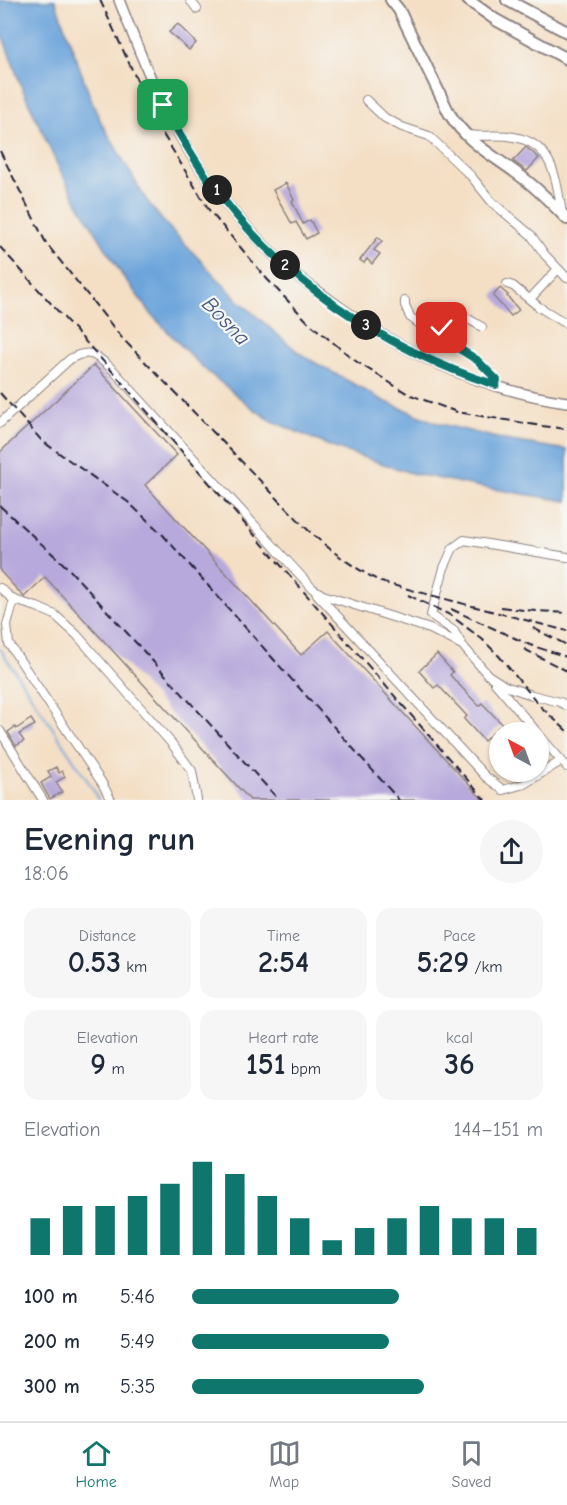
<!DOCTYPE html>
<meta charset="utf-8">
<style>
:root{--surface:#fff;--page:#f6f6f7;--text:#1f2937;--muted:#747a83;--line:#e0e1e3;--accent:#0f766e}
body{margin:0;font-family:"Comic Neue",sans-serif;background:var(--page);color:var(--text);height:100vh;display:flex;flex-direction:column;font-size:22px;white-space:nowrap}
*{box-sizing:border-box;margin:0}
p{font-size:20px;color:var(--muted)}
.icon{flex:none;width:33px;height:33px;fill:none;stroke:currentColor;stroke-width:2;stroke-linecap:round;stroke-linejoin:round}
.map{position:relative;height:800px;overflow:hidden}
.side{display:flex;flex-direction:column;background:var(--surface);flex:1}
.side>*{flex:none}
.needle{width:39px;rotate:319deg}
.tools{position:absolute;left:489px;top:722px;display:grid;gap:12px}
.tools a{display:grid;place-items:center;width:60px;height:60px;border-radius:50%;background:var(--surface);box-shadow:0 2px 4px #0004;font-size:30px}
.pin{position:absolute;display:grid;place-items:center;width:51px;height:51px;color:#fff;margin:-26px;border-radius:12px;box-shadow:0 3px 9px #0006}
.km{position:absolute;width:30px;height:30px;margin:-15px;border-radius:50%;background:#222;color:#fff;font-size:16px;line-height:30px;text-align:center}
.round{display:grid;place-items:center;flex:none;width:63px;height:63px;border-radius:32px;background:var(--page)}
.summary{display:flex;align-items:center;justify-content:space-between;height:102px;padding:0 24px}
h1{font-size:33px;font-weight:800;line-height:45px}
.metrics{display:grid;grid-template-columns:repeat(3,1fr);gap:9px;height:102px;padding:6px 24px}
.metrics div{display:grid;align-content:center;border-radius:15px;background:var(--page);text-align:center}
.metrics b{font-size:30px;font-weight:800}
.metrics small{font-size:16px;font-weight:400}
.metrics p{font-size:16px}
.chart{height:168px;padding:12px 24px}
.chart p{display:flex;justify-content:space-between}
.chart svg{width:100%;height:108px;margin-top:6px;stroke:var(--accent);stroke-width:6}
ul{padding:0 24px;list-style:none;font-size:20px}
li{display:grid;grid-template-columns:96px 72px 1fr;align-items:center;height:45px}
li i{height:15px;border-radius:8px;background:var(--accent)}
.tab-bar{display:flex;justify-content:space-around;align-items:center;height:84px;border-top:2px solid var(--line);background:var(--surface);font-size:16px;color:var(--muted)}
.tab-bar a{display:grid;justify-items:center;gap:3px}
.tab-bar .on{color:var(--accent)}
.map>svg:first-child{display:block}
.water{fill:#6da5db;stroke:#48648b;stroke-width:1.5}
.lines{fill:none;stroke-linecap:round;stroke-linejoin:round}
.stream{stroke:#6da5db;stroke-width:2}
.building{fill:#b7a9db}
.minor-casing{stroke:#8b8080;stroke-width:10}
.major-casing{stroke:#8b8080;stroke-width:12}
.highway-casing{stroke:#8b8080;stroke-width:14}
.minor{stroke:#fff;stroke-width:8}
.major{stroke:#fff;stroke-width:9}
.highway{stroke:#fff;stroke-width:10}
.rail{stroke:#22223b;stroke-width:2;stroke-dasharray:9 4.5;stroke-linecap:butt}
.route-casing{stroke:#fff;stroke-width:12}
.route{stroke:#0f766e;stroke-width:8}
.labels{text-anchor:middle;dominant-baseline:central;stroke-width:4.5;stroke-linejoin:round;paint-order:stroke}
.water-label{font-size:22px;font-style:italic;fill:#40567b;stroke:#f6f6f2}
</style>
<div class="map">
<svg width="567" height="800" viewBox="0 0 567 800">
<rect width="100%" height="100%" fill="#f6f6f2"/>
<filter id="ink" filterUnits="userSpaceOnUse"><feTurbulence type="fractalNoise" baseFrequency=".0167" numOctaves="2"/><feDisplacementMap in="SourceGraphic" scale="12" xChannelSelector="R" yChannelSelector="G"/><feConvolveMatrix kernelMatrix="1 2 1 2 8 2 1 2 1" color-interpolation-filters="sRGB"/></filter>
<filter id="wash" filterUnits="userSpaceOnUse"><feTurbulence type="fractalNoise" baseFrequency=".008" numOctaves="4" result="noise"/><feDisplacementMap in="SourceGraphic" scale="24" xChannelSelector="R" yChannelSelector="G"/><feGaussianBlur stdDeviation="1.35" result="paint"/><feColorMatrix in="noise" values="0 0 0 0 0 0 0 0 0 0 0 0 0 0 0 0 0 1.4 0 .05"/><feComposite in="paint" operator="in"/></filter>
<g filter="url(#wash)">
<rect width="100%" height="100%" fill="#f4dfc5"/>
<path class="water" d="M0 0H55L92 102 102 124 145 198 162 220 239 301 286 342 305 357 384 401 437 423 505 440 567 450V501L481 487 411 473 332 447 272 421 255 410 209 373 193 358 153 316 122 275 75 198 57 164 22 88 0 29Z"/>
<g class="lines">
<path class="stream" d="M0 649 93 789 98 800"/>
</g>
<g id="blocks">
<path class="building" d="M178 24 196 43 189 50 169 32Z
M526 147 539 158 527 171 513 161Z
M286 183 294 200 292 201 303 224 310 220 317 233 306 239 296 222 292 224 273 190Z
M378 237 382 241 374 250 380 254 372 264 367 259 364 263 360 260Z
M500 288 508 295 507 296 519 310 511 316 493 296Z
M94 365 177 455 145 485 301 655 328 631 483 800H250L45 577 24 597 0 571V452Z
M437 654 453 672 450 675 479 706 482 703 502 724 484 741 464 719 467 716 438 685 434 688 419 671Z
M31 719 35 725 19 734 24 741 16 746 8 732 15 727 16 729Z
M56 767 59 773 62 771 65 777 56 782 62 792 50 799 41 783 51 777 48 771Z"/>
</g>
</g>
<g filter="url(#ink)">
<use href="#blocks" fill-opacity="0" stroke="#8b8080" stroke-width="1.5"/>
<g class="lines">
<defs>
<path id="minor" d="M190 0 197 9
M366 100 385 118 402 127 429 136 471 176 492 202 531 235 545 255 567 278
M467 135C482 137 498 134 514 137 554 144 556 180 562 213
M507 284 513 286 539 307 567 324
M530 299 558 269
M405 301V305L410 317 421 325 477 360 497 380 496 385
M439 336C452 306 458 313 482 327
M0 423 70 359C91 347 97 356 113 370L312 588 323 595 430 629 462 645
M567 557 464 540 453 548 444 568 431 615 454 631 462 645 488 675 505 686 532 695 560 702 567 706
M0 588 14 600 37 607 55 615 77 635 172 744 192 771 197 800
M317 594 486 777 503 790 524 784 561 761
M14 600 7 625 9 644 102 783 111 800
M495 683 537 732
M0 731 43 800
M538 734 567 767"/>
<path id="major" d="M119 0C138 48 156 96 183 141 208 183 241 224 277 258 291 272 307 284 323 295 393 348 479 390 567 402"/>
<path id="highway" d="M391 0 399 10 449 113C466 141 489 153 515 172 534 185 551 202 567 219
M468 0 496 20 567 59
M507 0 567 32"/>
</defs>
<use href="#minor" class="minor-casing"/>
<use href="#major" class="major-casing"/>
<use href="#highway" class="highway-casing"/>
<use href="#minor" class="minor"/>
<use href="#major" class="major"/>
<use href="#highway" class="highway"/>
<path class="rail" d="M100 0 158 126 209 210 267 279 309 323 357 362 408 394 457 412 542 426 567 429
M0 151 46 243 122 338 307 529C332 552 351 566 381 582L567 631
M0 247 111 370 485 800
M0 393 42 441 128 502 163 535 399 800
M0 506 68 568 279 800
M408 595 450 615 482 639 499 656 541 707 567 731
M501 607 524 610 567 613
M451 609 530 645 567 657
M533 628 567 645
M524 649 567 671"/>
</g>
</g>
<g class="lines" filter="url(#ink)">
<defs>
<path id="route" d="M163 105C177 130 191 155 208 179 277 277 382 349 496 385L497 380 477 360 439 336 442 328"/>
</defs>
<use href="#route" class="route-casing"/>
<use href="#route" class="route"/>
</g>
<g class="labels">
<g class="water-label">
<text transform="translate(226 321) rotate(46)">Bosna</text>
</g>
</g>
</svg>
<div class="tools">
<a><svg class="needle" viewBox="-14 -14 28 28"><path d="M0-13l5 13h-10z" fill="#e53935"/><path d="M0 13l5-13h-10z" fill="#747a83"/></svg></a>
</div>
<div class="pin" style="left:163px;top:105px;background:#1e9e55"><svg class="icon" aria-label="arrive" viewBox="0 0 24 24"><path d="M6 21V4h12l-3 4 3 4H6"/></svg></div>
<div class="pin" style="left:442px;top:328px;background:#d93025"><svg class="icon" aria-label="check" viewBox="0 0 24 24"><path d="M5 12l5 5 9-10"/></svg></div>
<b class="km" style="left:217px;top:190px">1</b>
<b class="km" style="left:285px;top:265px">2</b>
<b class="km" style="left:366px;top:325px">3</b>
</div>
<section class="side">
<div class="summary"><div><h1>Evening run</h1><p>18:06</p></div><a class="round"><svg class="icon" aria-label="share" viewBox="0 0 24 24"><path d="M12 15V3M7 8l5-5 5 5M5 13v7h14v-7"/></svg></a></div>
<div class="metrics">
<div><p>Distance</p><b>0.53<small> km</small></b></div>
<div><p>Time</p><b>2:54</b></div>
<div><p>Pace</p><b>5:29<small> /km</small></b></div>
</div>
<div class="metrics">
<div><p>Elevation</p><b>9<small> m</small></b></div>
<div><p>Heart rate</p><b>151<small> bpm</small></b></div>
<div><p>kcal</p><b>36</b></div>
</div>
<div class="chart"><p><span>Elevation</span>144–151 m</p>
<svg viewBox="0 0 160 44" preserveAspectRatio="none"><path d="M5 44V29M15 44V24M25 44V24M35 44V20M45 44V15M55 44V6M65 44V11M75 44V20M85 44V29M95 44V38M105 44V33M115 44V29M125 44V24M135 44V29M145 44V29M155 44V33"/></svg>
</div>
<ul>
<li><b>100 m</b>5:46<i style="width:59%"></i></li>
<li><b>200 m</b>5:49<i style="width:56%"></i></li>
<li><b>300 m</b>5:35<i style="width:66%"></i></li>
</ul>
</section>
<nav class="tab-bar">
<a class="on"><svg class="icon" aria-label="home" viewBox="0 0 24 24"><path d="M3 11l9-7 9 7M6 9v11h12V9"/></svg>Home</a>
<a><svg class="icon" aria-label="map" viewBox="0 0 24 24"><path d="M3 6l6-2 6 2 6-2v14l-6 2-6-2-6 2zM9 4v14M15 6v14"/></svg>Map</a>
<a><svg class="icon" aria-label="saved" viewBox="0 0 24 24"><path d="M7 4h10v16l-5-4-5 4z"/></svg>Saved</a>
</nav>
